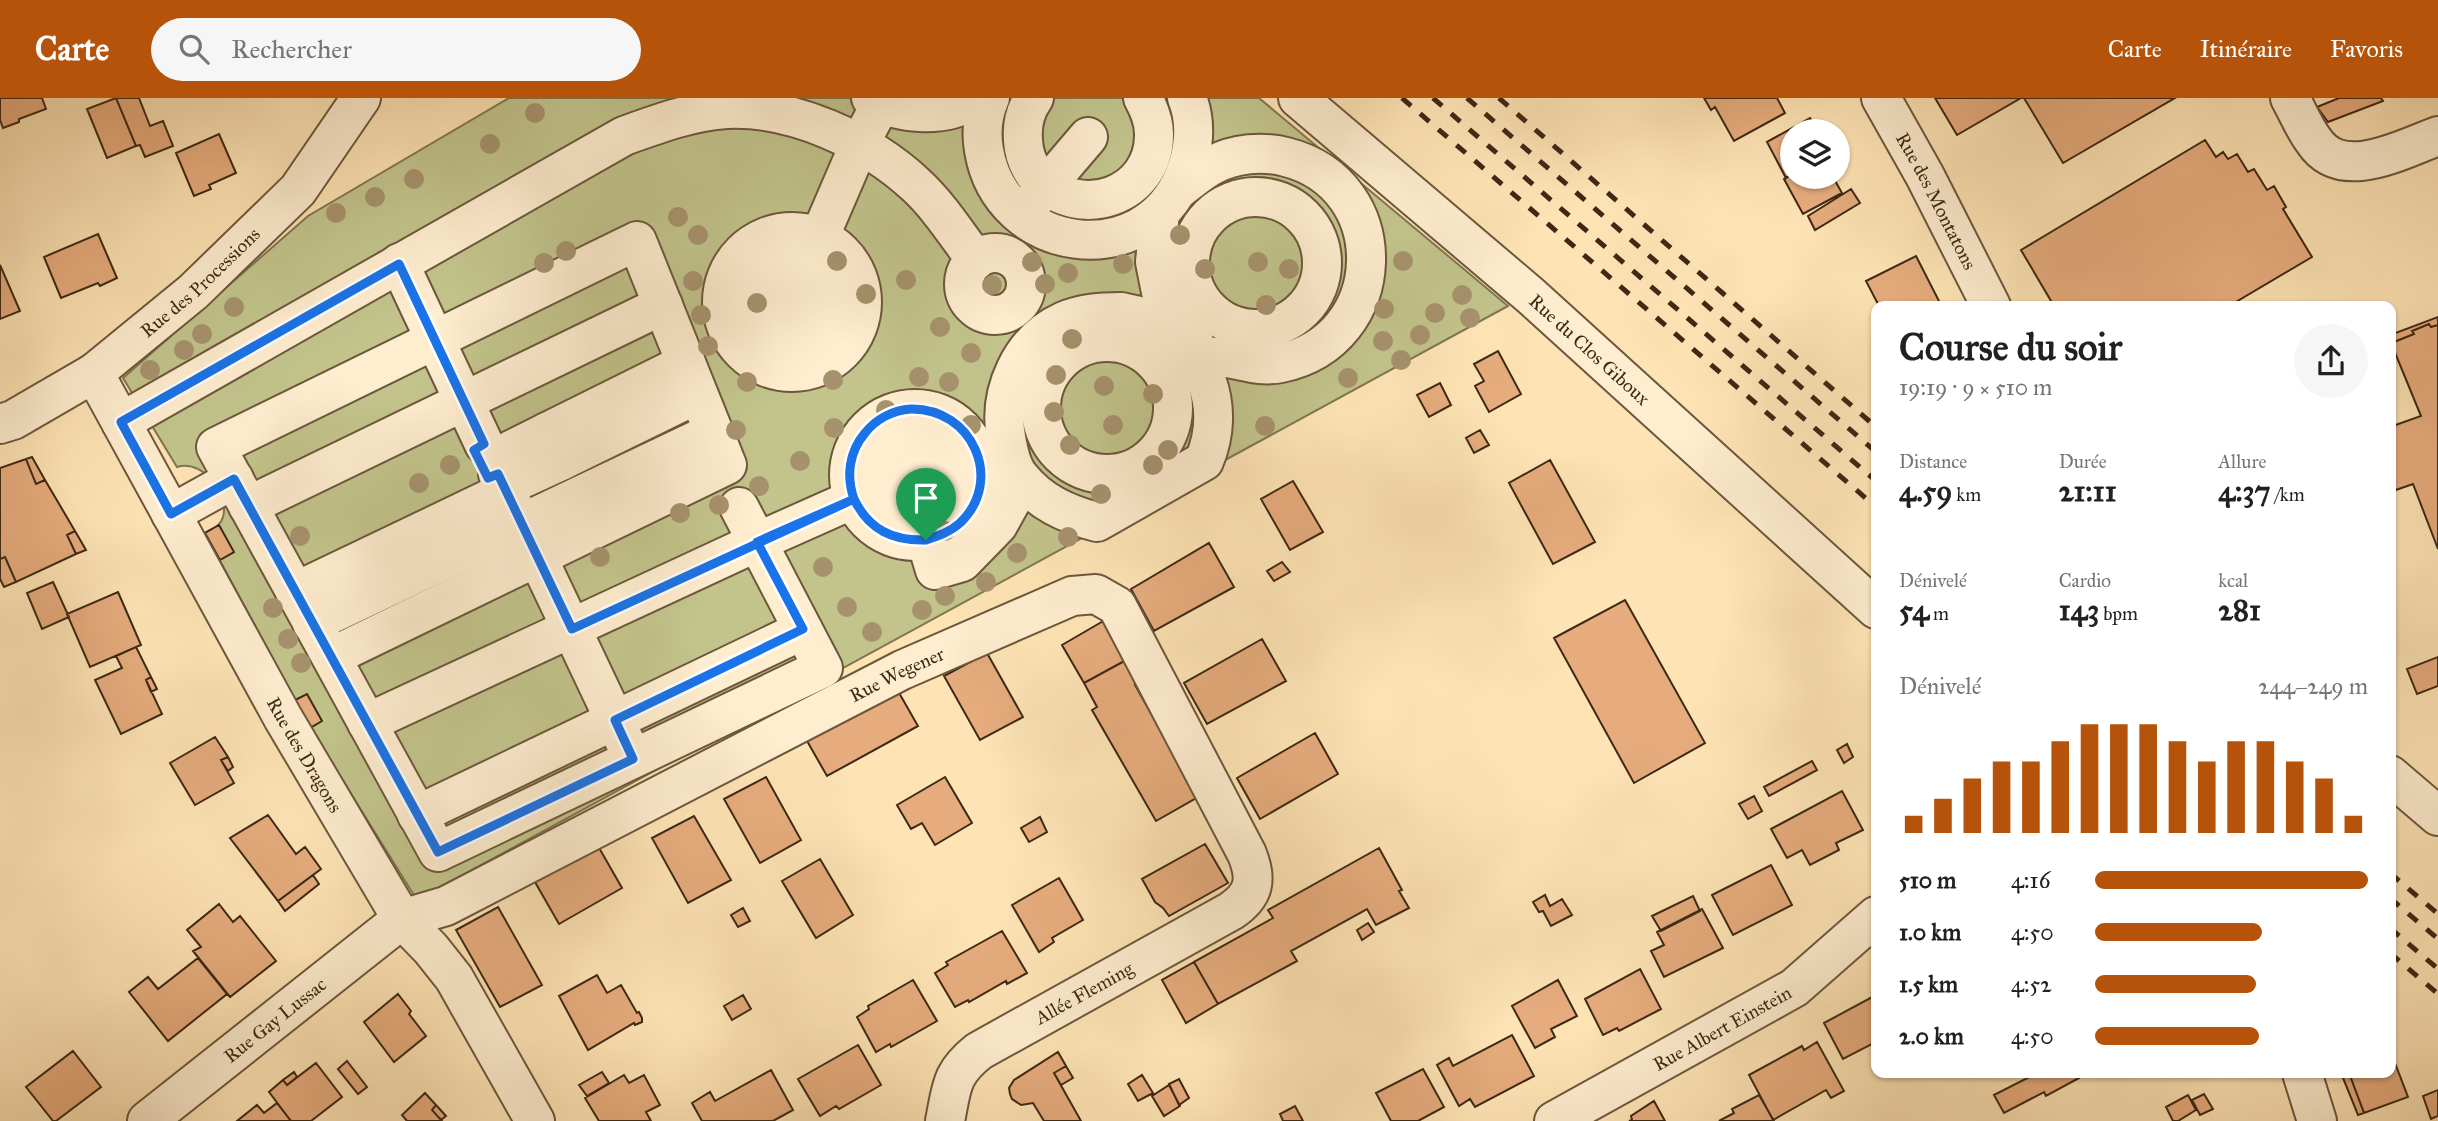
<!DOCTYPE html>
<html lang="fr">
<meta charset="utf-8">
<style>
:root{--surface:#fff;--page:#f6f6f6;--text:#202124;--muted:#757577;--accent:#b45309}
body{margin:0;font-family:"IM FELL Great Primer",serif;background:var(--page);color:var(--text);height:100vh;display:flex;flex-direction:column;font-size:26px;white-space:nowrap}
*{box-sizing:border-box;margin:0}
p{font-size:23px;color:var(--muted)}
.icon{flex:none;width:38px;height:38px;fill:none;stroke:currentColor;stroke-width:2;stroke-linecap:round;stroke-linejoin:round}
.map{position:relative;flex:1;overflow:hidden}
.panel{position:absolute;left:1871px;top:203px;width:525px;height:777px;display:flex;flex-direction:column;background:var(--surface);border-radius:14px;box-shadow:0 2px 5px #0004}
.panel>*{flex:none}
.buttons{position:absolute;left:1780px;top:21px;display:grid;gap:14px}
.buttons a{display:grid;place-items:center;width:70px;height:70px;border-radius:50%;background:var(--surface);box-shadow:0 2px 5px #0004;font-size:35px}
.pin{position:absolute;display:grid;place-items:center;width:60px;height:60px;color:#fff;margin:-72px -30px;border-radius:50% 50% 50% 0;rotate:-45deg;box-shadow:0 0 7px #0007}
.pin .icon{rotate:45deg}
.round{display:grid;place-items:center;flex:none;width:74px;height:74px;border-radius:37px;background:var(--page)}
.overview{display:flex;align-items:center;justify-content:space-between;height:119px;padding:0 28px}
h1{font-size:38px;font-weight:800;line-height:52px}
.metrics{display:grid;grid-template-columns:repeat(3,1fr);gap:10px;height:119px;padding:7px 28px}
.metrics div{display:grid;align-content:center}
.metrics b{font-size:30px;font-weight:800}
.metrics small{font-size:19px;font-weight:400}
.metrics p{font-size:19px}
.chart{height:196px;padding:14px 28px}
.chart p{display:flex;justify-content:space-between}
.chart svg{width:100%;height:126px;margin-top:7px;stroke:var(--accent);stroke-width:6}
ul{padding:0 28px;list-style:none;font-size:23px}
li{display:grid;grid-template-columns:112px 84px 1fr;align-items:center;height:52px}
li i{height:18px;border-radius:9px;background:var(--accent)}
header{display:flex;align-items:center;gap:42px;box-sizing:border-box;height:98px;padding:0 35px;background:var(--accent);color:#fff}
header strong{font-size:33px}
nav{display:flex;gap:38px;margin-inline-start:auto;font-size:24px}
.search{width:490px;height:63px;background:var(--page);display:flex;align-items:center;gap:18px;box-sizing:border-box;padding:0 24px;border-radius:38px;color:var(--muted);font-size:26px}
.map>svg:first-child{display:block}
.green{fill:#c2c48c;stroke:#807650;stroke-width:2}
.building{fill:#e6ac7d;stroke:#3d2814;stroke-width:2}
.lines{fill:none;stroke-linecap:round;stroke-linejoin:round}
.minor-casing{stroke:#6d573c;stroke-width:42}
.minor{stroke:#feedcf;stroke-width:38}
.rail{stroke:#3d2814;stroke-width:5;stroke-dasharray:12 12;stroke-linecap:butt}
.tree{fill:#a6926d}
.route-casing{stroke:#fff;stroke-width:14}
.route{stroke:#1a73e8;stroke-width:9}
.labels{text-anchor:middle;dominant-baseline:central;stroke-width:7;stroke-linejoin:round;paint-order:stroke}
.street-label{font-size:19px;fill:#3d2814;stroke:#feedcf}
</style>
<header>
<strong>Carte</strong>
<div class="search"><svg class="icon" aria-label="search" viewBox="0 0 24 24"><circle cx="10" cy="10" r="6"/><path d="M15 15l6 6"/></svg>Rechercher</div>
<nav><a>Carte</a><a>Itinéraire</a><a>Favoris</a></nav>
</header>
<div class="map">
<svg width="2438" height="1023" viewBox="0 0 2438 1023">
<rect width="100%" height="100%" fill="#fee4b5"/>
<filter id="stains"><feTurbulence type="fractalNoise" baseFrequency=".00286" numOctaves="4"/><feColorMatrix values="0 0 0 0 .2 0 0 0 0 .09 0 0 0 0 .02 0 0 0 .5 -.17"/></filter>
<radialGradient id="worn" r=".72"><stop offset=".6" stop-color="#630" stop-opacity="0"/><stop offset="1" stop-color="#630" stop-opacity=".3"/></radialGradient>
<path class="green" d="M509 0H1259L1508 208 417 802 310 630 205 435C210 432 216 430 219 426 236 407 207 360 177 369L123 280 308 118Z"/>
<path class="building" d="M0 0H42L46 11 19 21V24L3 30 0 22Z
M116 0 136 48 107 60 87 11Z
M116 0H139L150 28 163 23 173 48 145 59 140 47 136 48Z
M1704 0H1777L1785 15 1734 43 1715 9 1711 12Z
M1935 0H2021L1957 37Z
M2024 0H2175L2063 65Z
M2339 0H2381L2383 3 2328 24 2317 9Z
M1810 20 1817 33H1792V76L1786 80 1767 44Z
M219 36 236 75 209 87 211 91 194 98 176 55Z
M2205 42 2216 59 2223 54 2228 61 2237 56 2248 74 2254 71 2267 92 2274 88 2286 109 2283 111 2312 159 2229 208H2054L2021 152Z
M1792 76V79H1833L1842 95 1803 116 1784 81Z
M1851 91 1860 105 1815 132 1808 118Z
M98 136 117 180 100 188 98 185 61 200 44 159Z
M1916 158 1940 205 1934 208H1879L1866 183Z
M0 167 20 213 0 221Z
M2438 219V227L2431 229 2429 226 2412 233 2414 236 2392 245 2390 237Z
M2429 226 2431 229 2438 227V451L2413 386 2390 394V329L2421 318 2391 245 2414 236 2412 233Z
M1498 253 1521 296 1489 314 1475 288 1484 283 1474 266Z
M1440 285 1451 307 1429 319 1417 297Z
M1480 332 1489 347 1474 355 1466 340Z
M32 359 45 382 36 386 26 361Z
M26 361 36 386 45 382 75 433 67 437 76 456 16 484 5 459 0 461V370Z
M1550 362 1595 444 1553 466 1509 385Z
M1293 383 1323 434 1290 452 1261 401Z
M219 427 234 454 220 462 205 435Z
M75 433 86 452 76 456 67 437Z
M1209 445 1234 489 1154 533 1131 491Z
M5 459 16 484 4 489 0 481V461Z
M1282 464 1290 474 1274 483 1267 473Z
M53 484 69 519 42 531 27 495Z
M118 494 141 547 90 569 67 516Z
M1625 502 1705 645 1634 685 1554 540Z
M1105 522 1128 561 1084 585 1062 547Z
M1262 541 1286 583 1207 626 1184 585Z
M136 549 151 579 146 582 162 616 121 636 95 582 122 570 116 558Z
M987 555 1023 619 980 642 944 578Z
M2438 559V588L2417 596 2407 571Z
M1128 561 1141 584 1135 587 1198 699 1156 723 1092 612 1097 609 1084 585Z
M151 579 157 591 151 594 146 582Z
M894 586 918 628 827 678 803 636Z
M307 596 322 623 310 630 295 602Z
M1315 635 1338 676 1260 721 1237 680Z
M215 639 228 659 221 662 234 685 195 707 170 665Z
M1847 646 1853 659 1844 665 1837 652Z
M228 659 233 669 228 673 221 662Z
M1812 663 1817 672 1769 698 1764 689Z
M766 679 801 742 760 765 724 701Z
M945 679 972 725 935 747 922 725 911 731 897 707Z
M1842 693 1863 732 1836 745 1839 752 1810 767 1802 752 1787 760 1771 731Z
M1754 698 1762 713 1748 721 1739 706Z
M268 717 296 756 305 749 321 771 278 803 230 740Z
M694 718 731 782 688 805 652 740Z
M1040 719 1047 734 1029 744 1021 730Z
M1205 746 1228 785 1169 818 1163 810 1155 804 1142 781Z
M598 748 622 790 559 826 535 784Z
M1379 750 1402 792 1399 793 1409 810 1376 827 1367 811 1291 853 1297 863 1218 906 1194 864 1273 820 1268 812Z
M820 761 853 817 816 840 782 783Z
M1771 767 1792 807 1733 837 1712 797Z
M313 777 319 786 285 813 278 803Z
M1059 780 1083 822 1052 840 1054 844 1039 854 1012 807Z
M1545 797 1550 808 1562 801 1572 817 1551 828 1543 813 1539 814 1533 804Z
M1693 798 1700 813 1661 833 1652 818Z
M219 806 233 824 240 818 276 863 230 899 193 853 201 849 187 832Z
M498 809 542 887 500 909 456 832Z
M743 810 750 823 738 829 731 817Z
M1702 811 1723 850 1664 879 1651 853 1664 847 1657 834Z
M1368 825 1374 834 1362 842 1357 832Z
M1002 833 1027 875 1007 886 1006 883 969 904 968 902 955 909 935 875 948 867 946 864Z
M198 860 227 896 168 943 129 894 148 879 158 891Z
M1194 864 1218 906 1186 925 1162 882Z
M1640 871 1661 911 1619 933 1617 930 1603 937 1585 901Z
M597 877 607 895 621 887 637 915 639 914 642 920V924L635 927 634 925 588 952 559 898Z
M913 882 937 923 891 949 890 946 876 954 857 919 869 911 868 908Z
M1558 882 1577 918 1551 931 1555 939 1535 950 1512 908Z
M398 896 411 913 409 916 426 938 394 964 364 924Z
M743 897 751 911 732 922 724 908Z
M1876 897V944L1843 961 1824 925Z
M1512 937 1534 978 1475 1009 1470 1001 1459 1008 1437 967 1449 960 1453 968Z
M1817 944 1844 993 1831 1000 1826 992 1773 1022 1749 977 1802 948 1804 952Z
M858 947 881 987 839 1011 836 1008 820 1018 798 981Z
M2390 952 2408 999 2364 1015 2349 975H2390Z
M73 953 101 989 56 1023H53L26 989Z
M1058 954 1066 968 1054 975 1081 1023H1044L1033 1005 1021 1007 1012 1001 1010 996 1009 990 1014 982Z
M347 963 367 989 358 996 338 971Z
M316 965 342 999 311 1023H291L269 994 283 982 287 987Z
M1066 968 1073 980 1061 987 1054 975Z
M1423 971 1444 1009 1418 1023H1391L1376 995Z
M771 972 793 1012 773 1023H702L692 1005 710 994 715 1003Z
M294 974 297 979 287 987 283 982Z
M602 974 609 985 587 998 579 987Z
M2037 975H2076L2079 980 2046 998 2044 994 2004 1015 1994 997Z
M2341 975H2349L2364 1015 2358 1017Z
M624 977 629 985 644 977 660 1007 646 1014 651 1023H599L585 1000Z
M1142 977 1153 995 1138 1003 1128 986Z
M1179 981 1189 1000 1179 1007 1169 986Z
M1169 987 1180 1008 1164 1018 1152 998Z
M2438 992V1018L2431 1021 2423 998Z
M425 995 436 1007 432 1012 442 1023H407L402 1017Z
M2204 996 2213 1011 2200 1017 2192 1002Z
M1759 997 1774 1023H1719L1734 1015 1732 1011Z
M2188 997 2196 1012 2178 1023H2173L2166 1009Z
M1654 1003 1665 1023H1629L1632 1022 1631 1018Z
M277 1005 291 1023H237L257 1007 264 1015Z
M436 1007 446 1018 441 1022 432 1012Z
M1295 1008 1303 1023H1283L1280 1016Z"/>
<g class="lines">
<defs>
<g id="minor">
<path d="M871 0C901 18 947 20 976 0"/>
<path d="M990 0C983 16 981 35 984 52 1001 156 1144 176 1184 78 1194 54 1197 24 1187 0"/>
<path d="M1034 0C1023 15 1021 33 1024 51 1026 62 1031 72 1038 80 1080 124 1155 98 1154 36 1154 22 1149 11 1143 0"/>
<path id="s1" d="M1298 0 1531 198 1876 511"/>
<path id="s2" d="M1881 0 1925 78 1991 208"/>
<path d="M2290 0C2298 14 2304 30 2314 43 2342 85 2402 51 2438 38"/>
<circle cx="1256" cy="165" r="66"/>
<path d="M1030 107 1088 39"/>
<path d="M1160 115 1155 164 1161 194 1190 225 1197 259C1204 259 1211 258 1218 259 1240 260 1256 270 1281 265 1391 242 1396 87 1286 59 1263 53 1235 55 1213 67 1201 73 1190 83 1179 91"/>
<circle cx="792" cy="204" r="70"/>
<circle cx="995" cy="186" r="31"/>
<path d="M399 165 484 346"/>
<circle cx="792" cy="204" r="33"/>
<path d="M792 203 860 45 884 0"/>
<path d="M1121 214C1131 216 1144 218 1153 223 1205 250 1227 309 1204 363L1097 424C1066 416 1040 404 1020 379 1012 370 1008 351 1006 339 998 294 1020 243 1064 223 1082 215 1101 214 1121 214Z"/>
<circle cx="1107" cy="310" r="66"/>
<path id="s3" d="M94 275 283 620 402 821 431 851 454 880 535 1023"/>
<circle cx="915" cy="377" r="66"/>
<path d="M121 324 624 38C657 26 692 13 727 11 793 8 869 43 916 87 939 108 957 137 976 162"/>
<path id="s4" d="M0 326 13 322 94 275 193 194 298 92 361 0"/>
<path d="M547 334 686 265"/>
<circle cx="911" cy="375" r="37"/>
<path d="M511 352 547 334 561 363 524 380 518 366"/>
<path d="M561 363 698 296"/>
<path d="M498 376 626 646"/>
<path d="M248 408 663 207"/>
<path d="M171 416 234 381"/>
<path d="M926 442 935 472 962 464 998 427 1013 400 1017 377"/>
<path d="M295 494 506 393"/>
<path d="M312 525 714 334"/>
<path d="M331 559 727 367 637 143 216 349 438 754 823 570 739 409"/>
<path d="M367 625 757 444 912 375 946 364"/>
<path d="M2390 677 2438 718"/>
<path d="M417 717 803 532"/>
<path d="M2302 975 2317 1023"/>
<path id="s5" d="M147 1023 402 821 446 808 902 572 1072 498 1096 496 1117 508 1247 756C1257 781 1255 797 1231 813L979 953C950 976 952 989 945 1023"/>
<path id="s6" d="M1554 1023 1794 890 1876 818"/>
</g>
</defs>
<use href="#minor" class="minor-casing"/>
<use href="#minor" class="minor"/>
<path class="rail" d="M1402 0 1876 409
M1433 0 1876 383
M1467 0 1876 354
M1499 0 1876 329
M2390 775 2438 816
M2390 800 2438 841
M2390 830 2438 871
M2390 855 2438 896"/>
</g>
<g class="tree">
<circle cx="535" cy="15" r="10"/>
<circle cx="490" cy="46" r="10"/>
<circle cx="414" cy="81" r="10"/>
<circle cx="375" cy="99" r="10"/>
<circle cx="336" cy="115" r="10"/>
<circle cx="678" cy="119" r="10"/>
<circle cx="698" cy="137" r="10"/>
<circle cx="1180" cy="137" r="10"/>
<circle cx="566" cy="153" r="10"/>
<circle cx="837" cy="163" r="10"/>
<circle cx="1403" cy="163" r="10"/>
<circle cx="1032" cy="164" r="10"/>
<circle cx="1258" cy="164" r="10"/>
<circle cx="544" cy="165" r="10"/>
<circle cx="1123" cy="166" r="10"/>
<circle cx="1205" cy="171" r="10"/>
<circle cx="1289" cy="171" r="10"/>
<circle cx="1068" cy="175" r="10"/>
<circle cx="906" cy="182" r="10"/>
<circle cx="693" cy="183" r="10"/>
<circle cx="1045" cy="186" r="10"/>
<circle cx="992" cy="187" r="10"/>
<circle cx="866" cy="196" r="10"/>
<circle cx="1462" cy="197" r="10"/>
<circle cx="757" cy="205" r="10"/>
<circle cx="1266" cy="207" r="10"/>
<circle cx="234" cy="209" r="10"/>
<circle cx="1384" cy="211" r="10"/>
<circle cx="1435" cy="215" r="10"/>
<circle cx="701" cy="217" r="10"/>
<circle cx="1470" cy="220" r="10"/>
<circle cx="940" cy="229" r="10"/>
<circle cx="202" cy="236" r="10"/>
<circle cx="1420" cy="237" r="10"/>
<circle cx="1072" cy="241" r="10"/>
<circle cx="1383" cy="243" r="10"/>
<circle cx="708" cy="248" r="10"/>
<circle cx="184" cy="252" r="10"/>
<circle cx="971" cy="255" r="10"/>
<circle cx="1401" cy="262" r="10"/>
<circle cx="150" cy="272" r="10"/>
<circle cx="1056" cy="277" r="10"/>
<circle cx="919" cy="279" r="10"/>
<circle cx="1348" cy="280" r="10"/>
<circle cx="833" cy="282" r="10"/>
<circle cx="747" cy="284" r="10"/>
<circle cx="949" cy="284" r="10"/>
<circle cx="1104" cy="288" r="10"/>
<circle cx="1153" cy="296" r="10"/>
<circle cx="886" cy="312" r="10"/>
<circle cx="1054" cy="314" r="10"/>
<circle cx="971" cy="327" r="10"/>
<circle cx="1113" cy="327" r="10"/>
<circle cx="1265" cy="328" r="10"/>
<circle cx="834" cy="330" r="10"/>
<circle cx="736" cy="332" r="10"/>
<circle cx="1070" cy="347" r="10"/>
<circle cx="1168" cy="352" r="10"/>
<circle cx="800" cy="363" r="10"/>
<circle cx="450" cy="367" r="10"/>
<circle cx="1153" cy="367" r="10"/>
<circle cx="419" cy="385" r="10"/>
<circle cx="759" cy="388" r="10"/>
<circle cx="1101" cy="396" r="10"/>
<circle cx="719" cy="407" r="10"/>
<circle cx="680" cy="415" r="10"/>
<circle cx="945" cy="433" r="10"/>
<circle cx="300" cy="438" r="10"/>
<circle cx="1068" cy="439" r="10"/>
<circle cx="1017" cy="455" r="10"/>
<circle cx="600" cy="459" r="10"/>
<circle cx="823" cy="469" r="10"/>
<circle cx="986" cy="484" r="10"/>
<circle cx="945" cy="498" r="10"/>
<circle cx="847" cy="509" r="10"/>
<circle cx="273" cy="510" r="10"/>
<circle cx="922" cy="512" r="10"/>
<circle cx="872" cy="534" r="10"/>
<circle cx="288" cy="541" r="10"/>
<circle cx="301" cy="565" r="10"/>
</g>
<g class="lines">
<defs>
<path id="route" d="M926 442C893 443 869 432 854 401L572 531 498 376 488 380 474 352 484 346 399 166 121 324 171 416 234 381 438 754 633 661 615 622 803 531 757 444 854 401C846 378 849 354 865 335 876 321 893 312 911 311 972 310 1005 382 960 425 950 434 938 438 926 442"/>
</defs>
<use href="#route" class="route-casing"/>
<use href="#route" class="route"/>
</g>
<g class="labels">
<g class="street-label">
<text stroke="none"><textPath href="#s2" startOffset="117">Rue des Montatons</textPath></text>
<text stroke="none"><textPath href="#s4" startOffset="247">Rue des Processions</textPath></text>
<text stroke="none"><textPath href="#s1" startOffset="385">Rue du Clos Giboux</textPath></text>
<text stroke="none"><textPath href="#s5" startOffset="878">Rue Wegener</textPath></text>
<text stroke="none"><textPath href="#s3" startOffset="436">Rue des Dragons</textPath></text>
<text transform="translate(1084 895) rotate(-29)">Allée Fleming</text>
<text stroke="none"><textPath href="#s5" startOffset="163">Rue Gay Lussac</textPath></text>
<text stroke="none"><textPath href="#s6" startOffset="192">Rue Albert Einstein</textPath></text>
</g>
</g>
<rect width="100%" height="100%" filter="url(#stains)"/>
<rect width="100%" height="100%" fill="url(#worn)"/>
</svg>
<div class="buttons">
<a><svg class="icon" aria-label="layers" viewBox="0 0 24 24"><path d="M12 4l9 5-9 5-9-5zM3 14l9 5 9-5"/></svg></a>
</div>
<div class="pin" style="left:926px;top:442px;background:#1e9e55"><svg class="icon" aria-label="arrive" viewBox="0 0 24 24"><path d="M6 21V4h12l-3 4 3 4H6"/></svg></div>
<section class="panel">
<div class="overview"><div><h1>Course du soir</h1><p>19:19 · 9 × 510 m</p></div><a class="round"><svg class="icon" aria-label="share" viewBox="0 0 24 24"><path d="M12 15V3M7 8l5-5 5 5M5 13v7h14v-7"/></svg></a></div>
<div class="metrics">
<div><p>Distance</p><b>4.59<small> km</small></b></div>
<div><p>Durée</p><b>21:11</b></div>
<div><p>Allure</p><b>4:37<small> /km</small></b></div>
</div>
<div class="metrics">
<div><p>Dénivelé</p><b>54<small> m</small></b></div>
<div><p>Cardio</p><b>143<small> bpm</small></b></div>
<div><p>kcal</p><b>281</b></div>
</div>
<div class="chart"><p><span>Dénivelé</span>244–249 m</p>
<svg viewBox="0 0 160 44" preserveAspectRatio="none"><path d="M5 44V38M15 44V32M25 44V25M35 44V19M45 44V19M55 44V12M65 44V6M75 44V6M85 44V6M95 44V12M105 44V19M115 44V12M125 44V12M135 44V19M145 44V25M155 44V38"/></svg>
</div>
<ul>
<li><b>510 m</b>4:16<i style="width:100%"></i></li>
<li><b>1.0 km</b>4:50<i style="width:61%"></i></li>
<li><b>1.5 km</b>4:52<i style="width:59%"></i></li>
<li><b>2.0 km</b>4:50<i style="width:60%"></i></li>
</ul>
</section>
</div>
